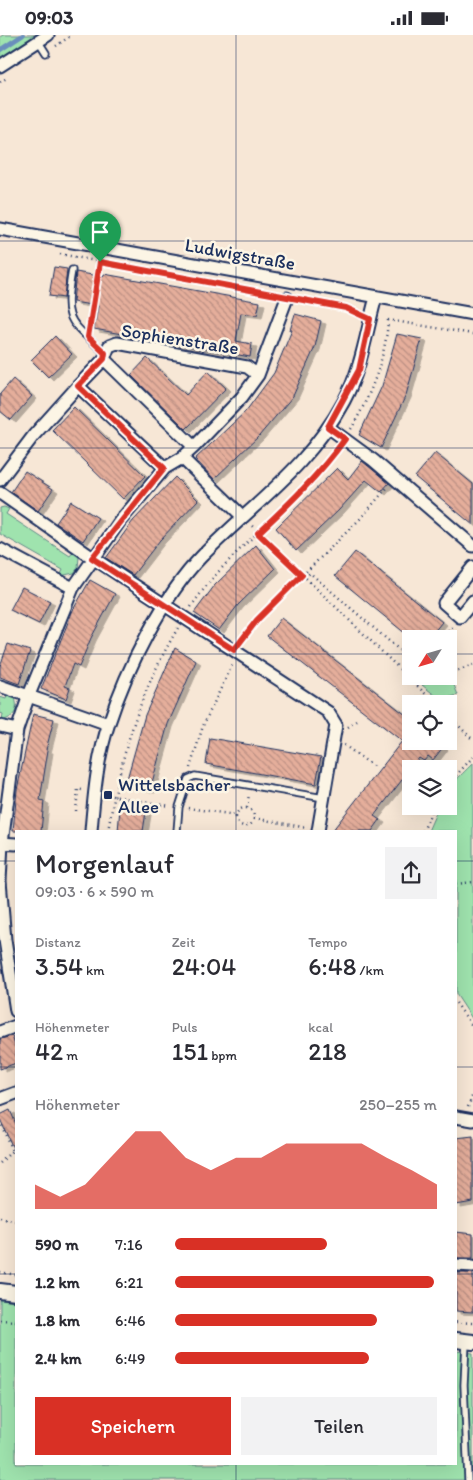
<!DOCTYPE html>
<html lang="de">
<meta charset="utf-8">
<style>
:root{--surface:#fff;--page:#f2f2f3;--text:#2b2b33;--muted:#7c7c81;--accent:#d93025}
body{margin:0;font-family:Itim,sans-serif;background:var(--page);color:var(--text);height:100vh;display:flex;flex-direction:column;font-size:19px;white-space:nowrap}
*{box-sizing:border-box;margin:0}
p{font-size:16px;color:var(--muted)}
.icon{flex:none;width:28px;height:28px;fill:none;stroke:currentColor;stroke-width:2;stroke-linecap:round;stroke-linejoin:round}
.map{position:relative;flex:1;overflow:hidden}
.panel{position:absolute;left:15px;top:795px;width:442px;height:635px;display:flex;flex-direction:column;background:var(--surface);border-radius:0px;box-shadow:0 5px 20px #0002}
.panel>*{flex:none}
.needle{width:32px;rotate:233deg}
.buttons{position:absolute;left:402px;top:595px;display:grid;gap:10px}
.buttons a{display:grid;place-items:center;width:55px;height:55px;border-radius:0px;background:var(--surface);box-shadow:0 5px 20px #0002;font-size:25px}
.pin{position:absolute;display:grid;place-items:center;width:42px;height:42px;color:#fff;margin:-51px -21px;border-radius:50% 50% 50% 0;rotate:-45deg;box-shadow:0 0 5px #0007}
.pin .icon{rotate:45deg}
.round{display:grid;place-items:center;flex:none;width:52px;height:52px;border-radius:0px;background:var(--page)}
.headline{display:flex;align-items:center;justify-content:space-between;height:85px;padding:0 20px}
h1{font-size:28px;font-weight:600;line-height:38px}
.figures{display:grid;grid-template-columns:repeat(3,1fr);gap:8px;height:85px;padding:5px 20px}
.figures div{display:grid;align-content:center}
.figures b{font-size:25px;font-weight:600}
.figures small{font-size:14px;font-weight:400}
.figures p{font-size:14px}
.chart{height:140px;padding:10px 20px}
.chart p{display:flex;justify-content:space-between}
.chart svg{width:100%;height:90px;margin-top:5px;fill:var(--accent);opacity:.7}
.button{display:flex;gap:10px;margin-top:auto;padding:10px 20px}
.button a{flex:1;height:58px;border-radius:0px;background:var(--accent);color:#fff;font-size:20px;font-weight:600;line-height:58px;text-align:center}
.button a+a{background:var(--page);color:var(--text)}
ul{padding:0 20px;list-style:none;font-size:16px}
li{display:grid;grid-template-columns:80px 60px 1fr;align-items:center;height:38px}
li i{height:12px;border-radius:6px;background:var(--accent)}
.status{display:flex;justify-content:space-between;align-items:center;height:35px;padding:0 25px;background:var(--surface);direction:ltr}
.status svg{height:14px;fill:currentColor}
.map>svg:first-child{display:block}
.green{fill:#9fe3ae;stroke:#5d8986}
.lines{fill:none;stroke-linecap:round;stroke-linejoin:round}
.stream{stroke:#6a8ebc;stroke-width:4.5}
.building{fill:url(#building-back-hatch);stroke:#1b2f5e;filter:url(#shadow)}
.service-casing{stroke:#1b2f5e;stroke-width:9}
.minor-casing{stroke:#1b2f5e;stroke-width:15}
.tertiary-casing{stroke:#1b2f5e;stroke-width:18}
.path{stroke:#1b2f5e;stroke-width:2.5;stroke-dasharray:1 4;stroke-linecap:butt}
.service{stroke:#fcf5e5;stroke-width:5.5}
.minor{stroke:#fcf5e5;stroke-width:11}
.tertiary{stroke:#fcf5e5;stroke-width:14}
.route-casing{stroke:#fff;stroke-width:10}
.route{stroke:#d93025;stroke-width:6}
.grid{fill:none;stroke:#1b2f5e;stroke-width:1;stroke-opacity:0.55}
.poi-dot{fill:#1b2f5e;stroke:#fcf5e5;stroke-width:2}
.labels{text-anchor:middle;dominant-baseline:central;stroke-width:5;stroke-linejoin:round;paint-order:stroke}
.street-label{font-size:19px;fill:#1b2f5e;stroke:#fcf5e5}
.poi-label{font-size:19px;fill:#1b2f5e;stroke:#fcf5e5;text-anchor:start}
</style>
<div class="status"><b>09:03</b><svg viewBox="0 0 49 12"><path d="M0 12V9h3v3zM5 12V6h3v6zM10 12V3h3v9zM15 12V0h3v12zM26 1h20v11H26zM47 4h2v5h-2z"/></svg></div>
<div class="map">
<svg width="473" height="1445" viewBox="0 0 473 1445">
<defs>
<pattern id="building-back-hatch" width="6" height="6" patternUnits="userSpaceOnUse" patternTransform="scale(1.25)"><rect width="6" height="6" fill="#e5ae9b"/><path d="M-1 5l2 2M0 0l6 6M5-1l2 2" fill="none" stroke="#b98e82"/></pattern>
<filter id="shadow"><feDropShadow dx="5" dy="3" stdDeviation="0" flood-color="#0004"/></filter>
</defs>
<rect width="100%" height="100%" fill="#f7e7d6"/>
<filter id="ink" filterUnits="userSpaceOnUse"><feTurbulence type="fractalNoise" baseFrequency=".02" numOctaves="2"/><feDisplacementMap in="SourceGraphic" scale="10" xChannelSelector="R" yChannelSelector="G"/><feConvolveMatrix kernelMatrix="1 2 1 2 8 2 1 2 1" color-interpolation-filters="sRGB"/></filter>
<g filter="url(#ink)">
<path class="green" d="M3 0H37L0 26V2Z
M4 472 9 474 6 479 70 521 74 516 79 522 78 533 74 538 60 541 63 535 0 499V473Z
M450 640 458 660 441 665 422 650Z
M8 659 15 663C19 676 14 682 2 686L3 679 0 678V662L6 664Z
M473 728V985L456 959V796H428L439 771H449C449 747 457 745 473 728Z
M0 1265 16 1267V1429H456V1316L473 1318V1445H0Z"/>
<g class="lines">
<path class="stream" d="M0 15 23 0"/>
</g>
<path class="building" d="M54 232 67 234 64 263 49 261Z
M76 237 103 242 104 239 260 267 257 280 241 278 236 306 252 309 250 322 94 294 98 271 73 267Z
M295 279 321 286 315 312 293 361 259 401 214 444 195 424 246 376 274 338 292 295H290Z
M397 299 422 304 406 360 381 413 359 400 382 351Z
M55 301 72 319 48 342 31 325Z
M147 323 186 360 208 336 226 353 186 394 131 340Z
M13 344 32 361 11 385 0 376V359Z
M74 372 145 441 123 464 52 395Z
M435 418 473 449V490L415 442Z
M362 426 389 448 381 457 366 445 339 475 296 516 276 493 337 433 348 444Z
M25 436 53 454 38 476 11 457Z
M175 442 198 465 160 505 133 540 106 523 133 486Z
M71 466 98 483 83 506 56 488Z
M256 510 275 534 238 570 219 595 194 578 215 550Z
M355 517 442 587 428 604H412L335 541Z
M90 545 115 559 91 603 79 632 73 629 65 651 70 653 66 664 41 654 73 575Z
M22 552 50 566 39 589 10 575Z
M281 583 411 684V706H436L443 712 433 725 428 721 424 726 419 723 374 781 380 785 372 796H332L402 706 267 601Z
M8 609 30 616 19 649 0 642V631Z
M175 613 196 626 168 689 150 755 125 751 145 680Z
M33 679 54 684 46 715H48L40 765 44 766 41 796H13L17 755Z
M210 703 321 722 316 749 206 729Z
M120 773 146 777 143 796H118Z
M12 1001 16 1014V1028L0 1034V1004Z
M10 1075 16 1089V1120L0 1084V1080Z
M473 1101V1167L456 1170V1103Z
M456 1197 473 1199V1223H456Z
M456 1238H473V1277L456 1276Z"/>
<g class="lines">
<defs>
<path id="service" d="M39 7 46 18
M72 235C63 287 68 284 105 318
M177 796 179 772 188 744 195 741 324 763
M466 1307 464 1350 468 1445"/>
<path id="minor" d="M0 31 48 0
M0 194 473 279
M104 324 78 351 165 433 182 423
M328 392 373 425 473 511
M194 412 242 362 258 340 287 263
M0 445 34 400 78 351
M0 458 93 523 328 677 336 690 318 796
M243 482 182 423 194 412 104 324 109 311 117 308 247 332 258 340
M0 514 73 553
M473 532 444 568 460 582 473 566
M0 651 108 689
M0 691 17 695
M91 796C94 760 97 723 109 688 126 635 163 561 202 521 254 468 308 433 344 366 362 332 366 298 376 262
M0 808 16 809
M16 976 5 905 0 846 2 808 17 695 29 660 73 553 120 486 165 433
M0 997 16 991
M0 1064 16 1058
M456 1082 473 1085
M456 1230 473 1231"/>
<path id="tertiary" d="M0 1256 16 1258
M456 1305 473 1307"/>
</defs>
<use href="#service" class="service-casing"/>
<use href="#minor" class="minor-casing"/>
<use href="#tertiary" class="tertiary-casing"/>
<path class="path" d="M56 11 72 0
M0 47 7 43
M60 219 276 261
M299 265 346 273 359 279
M388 285 473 299
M89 292 100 227
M351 394C370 362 386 322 388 285
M252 491 436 669
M305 543 310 538 411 625
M191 572C231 511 296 472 338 413
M442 604 453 591
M240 605 257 585 360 484 387 453
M449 639 473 630
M417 650 441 641
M449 681 473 705
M348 692 357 686
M344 710 373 731
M190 733 203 691 232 630
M449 748 473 722
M107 760 170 771
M236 782a9 9 0 1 1 18 0a9 9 0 1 1-18 0Z
M188 773 236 780
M247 773 249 759
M76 776 78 754 82 755
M254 783 307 793
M108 796C121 721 138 660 178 593
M423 796 434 771
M456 849 473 847
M456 968 473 992
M468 1072 473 1059
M0 1086 12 1116
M0 1128 12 1116 16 1118
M0 1182 16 1186
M0 1237 16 1240
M0 1285 16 1286
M456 1287 473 1288"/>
<use href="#service" class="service"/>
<use href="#minor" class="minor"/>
<use href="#tertiary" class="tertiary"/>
</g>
</g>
<g class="lines" filter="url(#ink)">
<defs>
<path id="route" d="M100 227 346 273 370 284 359 335 328 392 345 404C320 439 289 469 258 498L302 540 257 585 234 615 92 523 164 433 78 351 104 324 105 318 88 302Z"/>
</defs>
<use href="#route" class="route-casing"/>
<use href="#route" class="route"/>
</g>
<path class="grid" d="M236 0V796M0 206H473M0 413H473M0 619H411M449 619H473M0 826H16M456 826H473M0 1032H16M456 1032H473M0 1239H16M456 1239H473M236 1429V1445"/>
<rect class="poi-dot" x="103" y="755" width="10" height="10" rx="2.5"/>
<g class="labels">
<g class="street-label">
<text transform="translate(240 219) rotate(10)">Ludwigstraße</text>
<text transform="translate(180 304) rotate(9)">Sophienstraße</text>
</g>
<g class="poi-label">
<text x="118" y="749">Wittelsbacher<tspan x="118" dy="22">Allee</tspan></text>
</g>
</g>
</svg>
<div class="buttons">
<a><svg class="needle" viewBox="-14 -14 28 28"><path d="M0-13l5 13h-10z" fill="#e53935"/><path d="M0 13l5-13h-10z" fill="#7c7c81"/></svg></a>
<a><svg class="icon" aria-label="locate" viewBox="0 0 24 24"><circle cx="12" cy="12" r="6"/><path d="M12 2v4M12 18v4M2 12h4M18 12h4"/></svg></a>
<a><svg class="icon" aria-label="layers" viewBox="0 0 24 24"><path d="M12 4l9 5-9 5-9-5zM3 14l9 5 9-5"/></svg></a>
</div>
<div class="pin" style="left:100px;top:227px;background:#1e9e55"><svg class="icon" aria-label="arrive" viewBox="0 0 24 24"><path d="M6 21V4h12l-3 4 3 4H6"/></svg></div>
<section class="panel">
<div class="headline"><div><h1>Morgenlauf</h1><p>09:03 · 6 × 590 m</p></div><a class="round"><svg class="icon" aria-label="share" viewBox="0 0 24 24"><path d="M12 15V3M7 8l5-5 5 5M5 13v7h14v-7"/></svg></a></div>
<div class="figures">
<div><p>Distanz</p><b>3.54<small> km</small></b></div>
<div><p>Zeit</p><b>24:04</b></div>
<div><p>Tempo</p><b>6:48<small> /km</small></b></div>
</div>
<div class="figures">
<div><p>Höhenmeter</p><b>42<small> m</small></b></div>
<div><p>Puls</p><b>151<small> bpm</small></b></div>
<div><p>kcal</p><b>218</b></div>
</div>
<div class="chart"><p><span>Höhenmeter</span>250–255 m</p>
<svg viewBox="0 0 160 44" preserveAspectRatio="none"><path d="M0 44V32L10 38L20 32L30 19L40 6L50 6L60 19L70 25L80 19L90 19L100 12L110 12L120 12L130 12L140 19L150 25L160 32V44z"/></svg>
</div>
<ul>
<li><b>590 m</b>7:16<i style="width:58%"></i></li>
<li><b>1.2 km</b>6:21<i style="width:99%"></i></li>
<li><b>1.8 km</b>6:46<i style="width:77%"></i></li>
<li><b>2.4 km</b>6:49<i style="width:74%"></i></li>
</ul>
<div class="button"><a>Speichern</a><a>Teilen</a></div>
</section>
</div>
